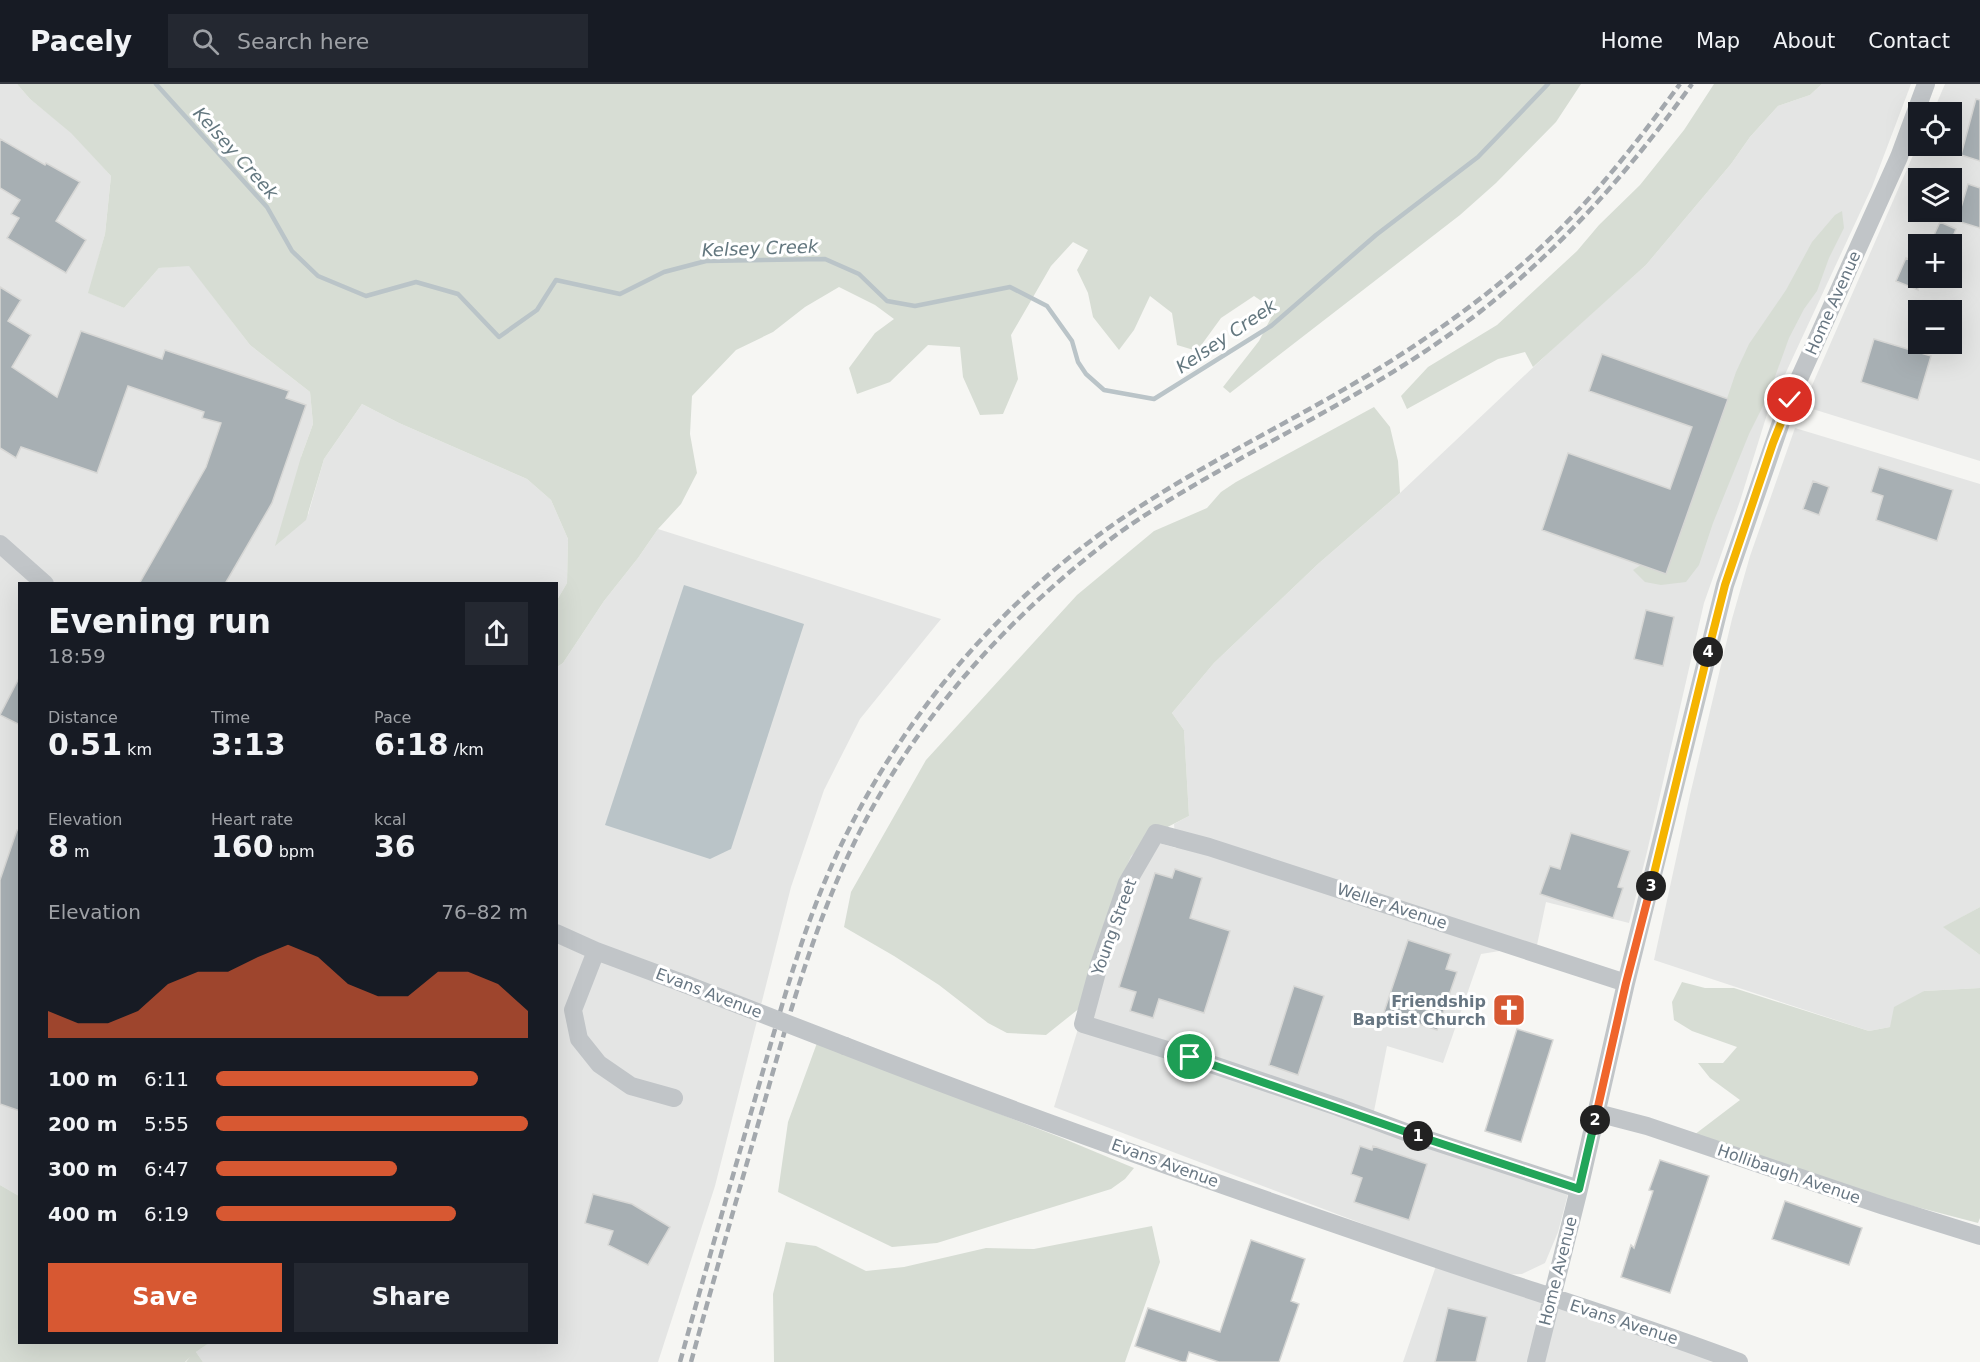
<!DOCTYPE html>
<meta charset="utf-8">
<style>
:root{--surface:#171b24;--page:#242831;--text:#f1f3f6;--muted:#9ea1a6;--line:#363941;--accent:#d75832}
body{margin:0;font-family:"DejaVu Sans",sans-serif;background:var(--page);color:var(--text);height:100vh;display:flex;flex-direction:column;font-size:22px;white-space:nowrap}
*{box-sizing:border-box;margin:0}
p{font-size:20px;color:var(--muted)}
.icon{flex:none;width:33px;height:33px;fill:none;stroke:currentColor;stroke-width:2;stroke-linecap:round;stroke-linejoin:round}
.map{position:relative;flex:1;overflow:hidden}
.side{position:absolute;left:18px;top:498px;width:540px;height:762px;display:flex;flex-direction:column;background:var(--surface);border-radius:0px;box-shadow:0 6px 24px #0002}
.side>*{flex:none}
.buttons{position:absolute;left:1908px;top:18px;display:grid;gap:12px}
.buttons a{display:grid;place-items:center;width:54px;height:54px;border-radius:0px;background:var(--surface);box-shadow:0 6px 24px #0002;font-size:30px}
.pin{position:absolute;display:grid;place-items:center;width:51px;height:51px;color:#fff;margin:-26px;border:3px solid #fff;border-radius:50%;box-shadow:0 2px 6px #0007}
.km{position:absolute;width:30px;height:30px;margin:-15px;border-radius:50%;background:#222;color:#fff;font-size:16px;line-height:30px;text-align:center}
.round{display:grid;place-items:center;flex:none;width:63px;height:63px;border-radius:0px;background:var(--page)}
.headline{display:flex;align-items:center;justify-content:space-between;height:102px;padding:0 30px}
h1{font-size:33px;font-weight:800;line-height:45px}
.stats{display:grid;grid-template-columns:repeat(3,1fr);gap:9px;height:102px;padding:6px 30px}
.stats div{display:grid;align-content:center}
.stats b{font-size:30px;font-weight:800}
.stats small{font-size:16px;font-weight:400}
.stats p{font-size:16px}
.chart{height:168px;padding:12px 30px}
.chart p{display:flex;justify-content:space-between}
.chart svg{width:100%;height:108px;margin-top:6px;fill:var(--accent);opacity:.7}
.action{display:flex;gap:12px;margin-top:auto;padding:12px 30px}
.action a{flex:1;height:69px;border-radius:0px;background:var(--accent);color:#fff;font-size:24px;font-weight:800;line-height:69px;text-align:center}
.action a+a{background:var(--page);color:var(--text)}
ul{padding:0 30px;list-style:none;font-size:20px}
li{display:grid;grid-template-columns:96px 72px 1fr;align-items:center;height:45px}
li i{height:15px;border-radius:8px;background:var(--accent)}
header{display:flex;align-items:center;gap:36px;box-sizing:border-box;height:84px;padding:0 30px;background:var(--surface);border-bottom:2px solid var(--line)}
header strong{font-size:28px}
nav{display:flex;gap:33px;margin-inline-start:auto;font-size:21px}
.search{width:420px;height:54px;background:var(--page);display:flex;align-items:center;gap:15px;box-sizing:border-box;padding:0 21px;border-radius:0px;color:var(--muted);font-size:22px}
.map>svg:first-child{display:block}
.built{fill:#e4e5e4;fill-rule:evenodd}
.green{fill:#d7ddd4}
.water{fill:#bac4c8}
.lines{fill:none;stroke-linecap:round;stroke-linejoin:round}
.stream{stroke:#bac4c8;stroke-width:4.5}
.building{fill:#a7afb3;stroke:#d7d7d5;stroke-width:1.5}
.minor{stroke:#c1c5c8;stroke-width:18}
.rail{stroke:#a3a8ad;stroke-width:4.5;stroke-dasharray:9 4.5;stroke-linecap:butt}
.minor-bridge{stroke:#c1c5c8;stroke-width:18}
.split-1-casing{stroke:#fff;stroke-width:12}
.split-2-casing{stroke:#fff;stroke-width:12}
.split-3-casing{stroke:#fff;stroke-width:12}
.split-4-casing{stroke:#fff;stroke-width:12}
.split-5-casing{stroke:#fff;stroke-width:12}
.split-1{stroke:#22a559;stroke-width:8}
.split-2{stroke:#22a559;stroke-width:8}
.split-3{stroke:#f0652b;stroke-width:8}
.split-4{stroke:#f5b400;stroke-width:8}
.split-5{stroke:#f5b400;stroke-width:8}
.labels{text-anchor:middle;dominant-baseline:central;stroke-width:6;stroke-linejoin:round;paint-order:stroke}
.street-label{font-size:16px;fill:#677682;stroke:#fff}
.poi-label{font-size:16px;font-weight:bold;fill:#677682;stroke:#fff;text-anchor:end}
.water-label{font-size:18px;font-style:italic;fill:#63777f;stroke:#fff}
</style>
<header>
<strong>Pacely</strong>
<div class="search"><svg class="icon" aria-label="search" viewBox="0 0 24 24"><circle cx="10" cy="10" r="6"/><path d="M15 15l6 6"/></svg>Search here</div>
<nav><a>Home</a><a>Map</a><a>About</a><a>Contact</a></nav>
</header>
<div class="map">
<svg width="1980" height="1278" viewBox="0 0 1980 1278">
<rect width="100%" height="100%" fill="#f6f6f3"/>
<path class="built" d="M0 0H17L30 15 71 48 111 92 105 150 89 209 124 224 159 184 189 181 250 261 310 308 313 340 301 373 308 431 324 375 362 320 399 339 527 395 551 416 568 455 567 499 557 516 556 500H20L19 1112 0 1101Z
M1822 0H1911L1872 103 1768 327 1740 417 1704 519 1647 768 1629 839 1546 818 1537 861 1481 870 1443 979 1387 962 1374 1027 1569 1106 1558 1148 1545 1179 1522 1190 1498 1191 1054 1023 1086 919 1105 837 1131 771 1148 756 1176 764 1174 740 1189 732 1184 646 1172 629 1214 579 1318 480 1400 409 1561 257 1646 181 1731 80 1750 53 1778 22 1810 11Z
M1945 0H1980V377L1803 322 1918 60 1952 62V28H1933ZM1918 94H1952V128H1918ZM1918 160H1952V194H1918ZM1918 226H1952V260H1918Z
M1795 344 1980 400V823L1944 843 1980 871V904L1924 907 1890 943 1869 947 1654 876 1690 711 1732 535 1750 472Z
M658 445 941 535 860 635 824 706 791 803 715 1102 658 1278H203L196 1268 210 1258H556L557 583 563 579 604 517 638 474Z
M1438 1176 1739 1278H1403Z"/>
<path class="green" d="M17 0H1581L1556 38 1496 99 1460 131 1230 309 1223 303 1259 257 1275 226 1254 212 1221 234 1197 267 1177 261 1172 229 1150 212 1134 246 1119 266 1093 233 1088 209 1077 186 1088 166 1073 158 1051 182 1011 251 1018 295 1003 330 980 331 963 293 960 263 928 261 890 298 857 310 849 284 875 249 894 235 875 221 839 203 805 223 773 248 736 266 692 312 690 350 697 389 681 420 658 445 638 474 604 517 563 579 557 583V516L567 499 568 455 551 416 527 395 399 339 362 320 324 375 306 436 275 462 301 373 313 340 310 308 250 261 189 182 159 184 124 224 88 209 105 150 111 92 71 49 30 15Z
M1714 0H1822L1810 11 1778 22 1750 53 1731 80 1646 181 1533 283 1525 268 1498 275 1407 325 1401 312 1428 283 1497 241 1577 167 1599 141 1640 101 1684 46Z
M1842 127 1844 144 1829 174 1817 207 1804 225 1789 254 1768 312 1749 350 1713 439 1699 481 1686 498 1661 501 1645 498 1633 486 1656 471 1718 341 1736 288 1749 260 1786 206 1812 158 1835 131Z
M1374 323 1390 343 1398 377 1400 409 1318 480 1214 579 1172 629 1184 646 1189 732 1156 749 1131 772 1105 837 1086 919 1046 951 1007 949 988 939 939 901 894 872 844 843 851 808 926 676 1077 511 1154 447 1207 424 1221 408 1236 398Z
M1980 823V871L1943 843Z
M1682 898 1705 904H1734L1869 947 1890 943 1894 923 1924 907 1980 904V1134L1978 1139 1867 1110 1694 1051 1740 1016 1710 994 1698 979H1723L1737 963 1692 947 1674 936 1672 918Z
M817 959 1062 1054 1134 1084 1125 1095 1111 1105 937 1159 892 1163 778 1108 788 1038Z
M0 1101 19 1112 20 1258 209 1259 196 1268 203 1278H186L190 1273 185 1278H0Z
M1152 1142 1160 1178 1125 1278H774L773 1210 786 1158 816 1162 866 1187 904 1183 986 1164 1034 1165Z"/>
<path class="water" d="M684 501 804 540 731 765 710 775 605 741Z"/>
<g class="lines">
<path class="stream" d="M156 0 267 123 292 167 318 192 366 212 416 198 458 210 499 253 537 226 556 196 620 210 664 188 706 177 825 175 859 190 887 217 915 222 1010 203 1047 222 1072 257 1078 278 1086 290 1104 306 1154 315 1271 242 1376 151 1478 73 1548 0"/>
</g>
<path class="building" d="M1976 15 1980 16V77L1961 71Z
M0 55 45 81 46 79 80 98 56 137 86 156 66 189 7 154 19 134 11 130 20 116 0 104Z
M1968 100 1980 104V144L1957 137Z
M1940 138 1956 145 1950 160H1930Z
M1906 174 1918 180V206L1896 197Z
M0 203 21 216 8 237 31 251 12 283 57 313 81 247 162 275 165 266 289 307 286 314 306 321 272 419 225 500H139L206 383 221 339 202 334 204 328 128 302 97 389 21 363 16 374 0 364Z
M1874 255 1931 272 1918 316 1861 298Z
M1602 270 1728 315 1666 490 1542 446 1568 369 1670 405 1692 343 1589 307Z
M1879 383 1953 406 1937 457 1876 436 1883 412 1871 408Z
M1813 397 1829 403 1819 431 1803 425Z
M1646 526 1674 533 1663 582 1634 575Z
M20 592V641L0 631Z
M17 746H20V1027L0 1020V796Z
M1571 749 1630 767 1618 803 1623 804 1613 834 1540 810 1550 782 1560 785Z
M1175 785 1202 794 1190 834 1230 847 1204 929 1159 915 1153 934 1130 927 1136 908 1119 903 1155 789 1172 794Z
M1408 856 1451 870 1446 885 1457 888 1437 946 1384 928Z
M1294 902 1324 912 1298 991 1269 981Z
M1517 945 1553 956 1521 1058 1485 1047Z
M1360 1062 1372 1066 1373 1062 1427 1080 1409 1136 1354 1118 1362 1094 1351 1090Z
M1660 1076 1709 1092 1670 1209 1621 1193 1631 1161 1634 1164 1653 1107 1649 1106Z
M593 1110 632 1120 670 1143 648 1181 608 1161 613 1147 585 1139Z
M1785 1117 1862 1144 1849 1181 1772 1155Z
M1251 1156 1305 1175 1291 1217 1299 1220 1279 1278H1219L1189 1268 1186 1278H1182L1135 1262 1148 1224 1220 1248Z
M1448 1224 1487 1233 1476 1278H1435Z"/>
<g class="lines">
<path class="minor" d="M0 460 45 500
M556 849 596 867 685 900
M596 867 573 926 579 955 599 980 631 1002 674 1014
M845 962C1040 1038 1238 1107 1437 1175 1537 1209 1639 1240 1739 1278
M1597 1029 1647 1042 1884 1122 1980 1152
M1579 1105 1408 1049 1338 1023 1190 973 1083 940 1099 881 1127 799 1156 749 1209 763 1626 899
M1536 1278 1579 1105 1626 899 1725 501 1786 324 1899 73 1926 0"/>
<path class="rail" d="M680 1278C705 1188 731 1098 757 1008 778 935 798 860 828 790 884 660 975 544 1088 459 1182 387 1294 339 1394 275 1453 237 1510 195 1561 144 1605 100 1643 50 1680 0
M691 1278C715 1191 740 1103 765 1016 795 910 825 803 882 707 942 606 1022 522 1116 451 1148 428 1182 408 1217 388 1288 347 1362 310 1430 264 1536 193 1618 103 1692 0"/>
<path class="minor-bridge" d="M685 900 845 962"/>
</g>
<g class="lines">
<defs>
<path id="split-1" d="M1190 973 1418 1052"/>
<path id="split-2" d="M1418 1052 1579 1105 1595 1036"/>
<path id="split-3" d="M1595 1036 1626 899 1651 802"/>
<path id="split-4" d="M1651 802 1708 568"/>
<path id="split-5" d="M1708 568 1725 501 1773 359 1790 316"/>
</defs>
<use href="#split-1" class="split-1-casing"/>
<use href="#split-2" class="split-2-casing"/>
<use href="#split-3" class="split-3-casing"/>
<use href="#split-4" class="split-4-casing"/>
<use href="#split-5" class="split-5-casing"/>
<use href="#split-1" class="split-1"/>
<use href="#split-2" class="split-2"/>
<use href="#split-3" class="split-3"/>
<use href="#split-4" class="split-4"/>
<use href="#split-5" class="split-5"/>
</g>
<defs>
<symbol id="church-square" viewBox="-11 -11 22 22"><rect x="-9" y="-9" width="18" height="18" rx="4" fill="#d75832" stroke="#fff"/><path d="M-1.2-6h2.4v3.5h3.3v2.4h-3.3V6h-2.4V-.1h-3.3v-2.4h3.3Z" fill="#fff"/></symbol>
</defs>
<g fill-rule="evenodd">
<use href="#church-square" x="1490" y="907" width="38" height="38"/>
</g>
<g class="labels">
<g class="street-label">
<text transform="translate(1833 219) rotate(-66)">Home Avenue</text>
<text transform="translate(1392 822) rotate(18)">Weller Avenue</text>
<text transform="translate(1114 843) rotate(-70)">Young Street</text>
<text transform="translate(709 909) rotate(21)">Evans Avenue</text>
<text transform="translate(1165 1079) rotate(20)">Evans Avenue</text>
<text transform="translate(1789 1090) rotate(19)">Hollibaugh Avenue</text>
<text transform="translate(1558 1187) rotate(-76)">Home Avenue</text>
<text transform="translate(1624 1238) rotate(18)">Evans Avenue</text>
</g>
<g class="poi-label">
<text x="1486" y="917">Friendship<tspan x="1486" dy="18">Baptist Church</tspan></text>
</g>
<g class="water-label">
<text transform="translate(236 69) rotate(48)">Kelsey Creek</text>
<text transform="translate(760 164) rotate(-2)">Kelsey Creek</text>
<text transform="translate(1226 252) rotate(-34)">Kelsey Creek</text>
</g>
</g>
</svg>
<div class="buttons">
<a><svg class="icon" aria-label="locate" viewBox="0 0 24 24"><circle cx="12" cy="12" r="6"/><path d="M12 2v4M12 18v4M2 12h4M18 12h4"/></svg></a>
<a><svg class="icon" aria-label="layers" viewBox="0 0 24 24"><path d="M12 4l9 5-9 5-9-5zM3 14l9 5 9-5"/></svg></a>
<a>+</a>
<a>−</a>
</div>
<div class="pin" style="left:1190px;top:973px;background:#1e9e55"><svg class="icon" aria-label="arrive" viewBox="0 0 24 24"><path d="M6 21V4h12l-3 4 3 4H6"/></svg></div>
<div class="pin" style="left:1790px;top:316px;background:#d93025"><svg class="icon" aria-label="check" viewBox="0 0 24 24"><path d="M5 12l5 5 9-10"/></svg></div>
<b class="km" style="left:1418px;top:1052px">1</b>
<b class="km" style="left:1595px;top:1036px">2</b>
<b class="km" style="left:1651px;top:802px">3</b>
<b class="km" style="left:1708px;top:568px">4</b>
<section class="side">
<div class="headline"><div><h1>Evening run</h1><p>18:59</p></div><a class="round"><svg class="icon" aria-label="share" viewBox="0 0 24 24"><path d="M12 15V3M7 8l5-5 5 5M5 13v7h14v-7"/></svg></a></div>
<div class="stats">
<div><p>Distance</p><b>0.51<small> km</small></b></div>
<div><p>Time</p><b>3:13</b></div>
<div><p>Pace</p><b>6:18<small> /km</small></b></div>
</div>
<div class="stats">
<div><p>Elevation</p><b>8<small> m</small></b></div>
<div><p>Heart rate</p><b>160<small> bpm</small></b></div>
<div><p>kcal</p><b>36</b></div>
</div>
<div class="chart"><p><span>Elevation</span>76–82 m</p>
<svg viewBox="0 0 160 44" preserveAspectRatio="none"><path d="M0 44V33L10 38L20 38L30 33L40 22L50 17L60 17L70 11L80 6L90 11L100 22L110 27L120 27L130 17L140 17L150 22L160 33V44z"/></svg>
</div>
<ul>
<li><b>100 m</b>6:11<i style="width:84%"></i></li>
<li><b>200 m</b>5:55<i style="width:100%"></i></li>
<li><b>300 m</b>6:47<i style="width:58%"></i></li>
<li><b>400 m</b>6:19<i style="width:77%"></i></li>
</ul>
<div class="action"><a>Save</a><a>Share</a></div>
</section>
</div>
